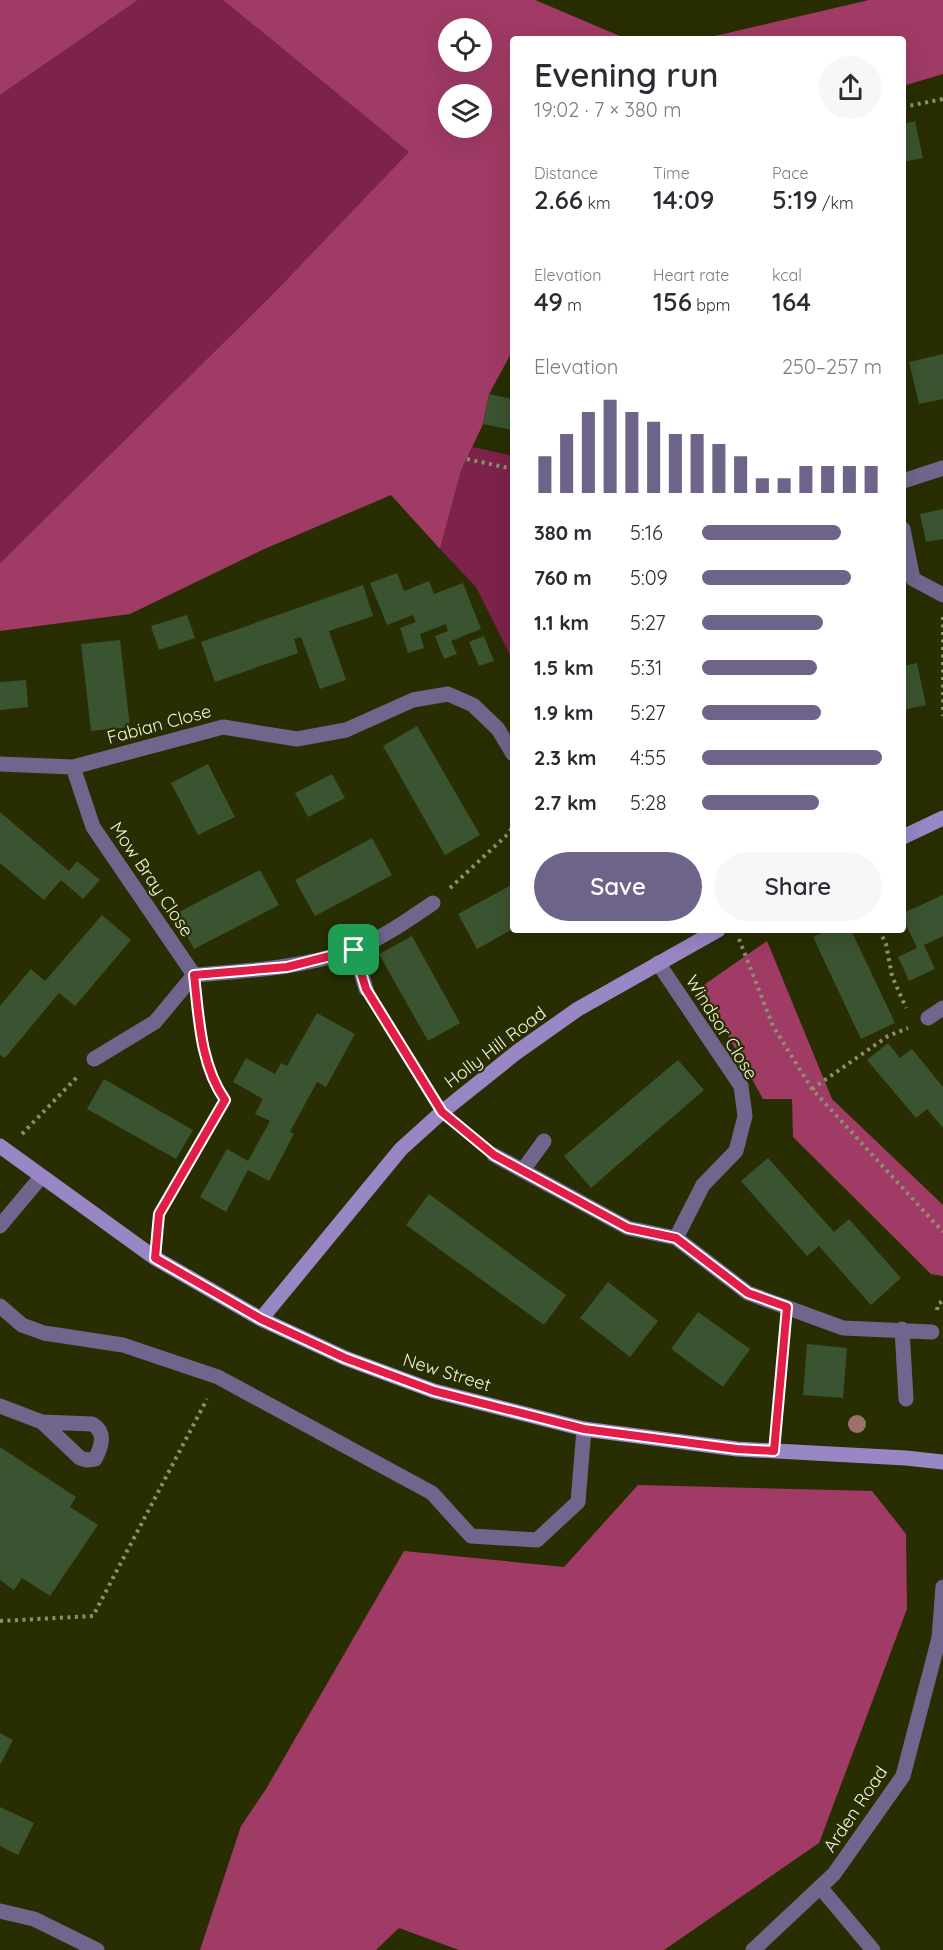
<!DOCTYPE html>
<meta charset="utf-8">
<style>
:root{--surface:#fff;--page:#f7f7f7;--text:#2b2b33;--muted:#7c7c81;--accent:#6e648a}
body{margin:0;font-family:Quicksand,sans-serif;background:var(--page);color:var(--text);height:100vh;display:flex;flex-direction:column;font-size:22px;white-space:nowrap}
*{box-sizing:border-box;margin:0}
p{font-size:20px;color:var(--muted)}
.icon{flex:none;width:33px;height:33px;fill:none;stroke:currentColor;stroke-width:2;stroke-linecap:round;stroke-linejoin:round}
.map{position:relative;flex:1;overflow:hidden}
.details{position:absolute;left:510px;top:36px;width:396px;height:897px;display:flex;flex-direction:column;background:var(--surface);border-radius:6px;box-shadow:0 6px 24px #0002}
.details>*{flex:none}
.fabs{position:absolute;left:438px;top:18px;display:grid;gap:12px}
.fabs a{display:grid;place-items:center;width:54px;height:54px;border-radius:50%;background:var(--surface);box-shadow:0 6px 24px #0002;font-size:30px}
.pin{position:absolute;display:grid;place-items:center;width:51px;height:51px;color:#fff;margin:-26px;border-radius:12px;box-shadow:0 3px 9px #0006}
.round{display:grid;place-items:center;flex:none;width:63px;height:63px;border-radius:32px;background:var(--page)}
.headline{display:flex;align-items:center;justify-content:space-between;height:102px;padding:0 24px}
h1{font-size:33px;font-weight:600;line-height:45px}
.metrics{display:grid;grid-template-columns:repeat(3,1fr);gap:9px;height:102px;padding:6px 24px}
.metrics div{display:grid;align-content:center}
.metrics b{font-size:26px;font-weight:600}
.metrics small{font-size:16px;font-weight:400}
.metrics p{font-size:16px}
.chart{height:168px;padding:12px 24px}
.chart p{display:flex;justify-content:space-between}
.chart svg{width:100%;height:108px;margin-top:6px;stroke:var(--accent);stroke-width:6}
.primary-button{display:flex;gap:12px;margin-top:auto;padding:12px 24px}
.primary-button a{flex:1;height:69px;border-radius:36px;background:var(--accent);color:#fff;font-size:24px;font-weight:600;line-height:69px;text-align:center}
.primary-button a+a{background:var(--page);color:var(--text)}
ul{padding:0 24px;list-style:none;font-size:20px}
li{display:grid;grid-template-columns:96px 72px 1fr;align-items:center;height:45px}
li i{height:15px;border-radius:8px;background:var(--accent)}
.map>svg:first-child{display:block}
.green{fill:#7d224a}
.forest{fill:#a03b65;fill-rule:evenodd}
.building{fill:#3a5330}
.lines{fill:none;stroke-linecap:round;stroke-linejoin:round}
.path{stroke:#8b906e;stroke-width:4;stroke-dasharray:3 4.5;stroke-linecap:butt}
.lane{stroke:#71658d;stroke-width:15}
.street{stroke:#71658d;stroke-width:15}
.secondary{stroke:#9986c5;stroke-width:15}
.tree{fill:#9c716d}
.route-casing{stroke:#fff;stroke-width:12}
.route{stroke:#e11d48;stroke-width:8}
.labels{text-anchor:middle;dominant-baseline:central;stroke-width:4.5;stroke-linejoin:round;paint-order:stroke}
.street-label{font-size:18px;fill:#f0f5dd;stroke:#282e02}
</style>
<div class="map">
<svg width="943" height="1950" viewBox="0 0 943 1950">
<rect width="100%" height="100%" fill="#282e02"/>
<path class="green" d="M138 0H223L410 152 273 294 0 563V95Z
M473 447 513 456V661L476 587 440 549 461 471Z"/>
<path class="forest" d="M0 0H138L0 95Z
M223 0H535L627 39H513V350L489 394 483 424 461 471 440 549 391 495 262 550 130 614 0 631V563L273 294 409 152ZM448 28H482V62H448ZM448 94H482V128H448Z
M869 0H943V74L903 86V39H702Z
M767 941 832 1099 943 1205V1276L931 1274 793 1137 792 1099H763L701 987Z
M638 1485 872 1491 906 1534 907 1609 819 1843 664 1950H459L399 1928 376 1950H200L241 1826 266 1789 404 1551 564 1567Z"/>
<path class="building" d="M915 121 923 158 903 162V124Z
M943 354V399L919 404 909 362Z
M489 394 513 399V430L483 424Z
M943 509V539L926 542 920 514Z
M397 573 404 591 429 581 434 594 463 583 481 629 451 641 457 654 444 659 435 636 448 631 446 624 420 634 424 648 408 653 400 628 416 622 413 615 387 625 370 583Z
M363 585 373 616 329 631 346 680 320 689 301 637 294 639 298 653 215 682 201 642Z
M187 615 195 638 159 650 151 626Z
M484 636 494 661 479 666 469 642Z
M120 640 130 727 91 731 81 644Z
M917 663 926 705 903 710V666Z
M26 680 28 707 0 710V682Z
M417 726 480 835 445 855 383 746Z
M208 764 235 817 198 835 171 783Z
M332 774 345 798 308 817 295 793Z
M0 812 69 871 77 861 100 880 83 899 61 880 44 900 0 863Z
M372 838 392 875 315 916 295 880Z
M260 870 279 905 194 949 175 914Z
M513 884V929L477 949 458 914Z
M943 895V936L924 945 935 969 909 981 898 957 917 948 903 918V913Z
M102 915 131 940 75 1006 59 993 5 1058 0 1055V1006L31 969 45 981Z
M829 930H851L895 1023 861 1039 813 937Z
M412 936 460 1023 428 1041 379 954Z
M317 1013 355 1034 326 1087 317 1082 290 1132 294 1134 269 1181 248 1170 226 1212 200 1197 227 1149 248 1161 270 1121 255 1114 263 1099 233 1082 246 1058 275 1074 281 1063 287 1066Z
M888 1043 900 1058 912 1049 943 1087V1128L927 1109 916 1118 867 1060Z
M678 1060 704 1090 591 1188 564 1156Z
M104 1079 193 1130 176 1159 87 1109Z
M768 1158 834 1232 849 1219 901 1278 871 1305 819 1246 807 1256 741 1181Z
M429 1194 566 1295 544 1325 406 1225Z
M608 1282 658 1321 630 1357 580 1318Z
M698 1312 750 1349 723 1387 671 1349Z
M807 1344 847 1348 843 1398 803 1395Z
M0 1447 76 1497 70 1507 98 1525 50 1596 22 1578 14 1590 0 1580Z
M0 1733 13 1740 0 1765Z
M0 1807 34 1823 18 1855 0 1846Z"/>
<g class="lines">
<path class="path" d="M903 107 943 99
M467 459 513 469
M943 617V716
M450 888 508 834 513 826
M879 930 886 944 892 976 906 1008
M739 939 773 1026 812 1089 943 1232
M379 1009 430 1092
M812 1089 888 1036 908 1028
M460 1127 475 1139
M22 1134 79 1075
M158 1230 159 1214 225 1100C206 1072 202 1042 198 1009
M937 1310 938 1304 943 1301
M777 1426 785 1332
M0 1621 93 1616 207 1399"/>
<path class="lane" d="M0 1226 41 1177
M0 1306 22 1325 44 1333 123 1345 218 1377 432 1493 471 1536 537 1540 578 1502 584 1429
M0 1406 42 1422 92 1424C106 1432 102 1446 95 1459L87 1460 80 1458 42 1422
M820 1887 873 1950
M0 1911 34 1919 97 1950"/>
<path class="street" d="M903 481 943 468
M903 529 913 579 943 595
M0 764 73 767 223 727 297 739 346 730 413 700 448 694 473 705 498 729 513 754
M73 767 93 827 194 975
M354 949 366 989
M658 963 741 1086 745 1116 736 1151 703 1185 676 1238
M928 1018 943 1008
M94 1059 155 1022 194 975C247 971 302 968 353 950 381 939 408 920 433 903
M494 1155 628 1228 676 1238 748 1293 843 1328 932 1332
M523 1170 544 1141
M902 1329 906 1399
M753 1950 834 1874 903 1776 939 1638 943 1587"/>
<path class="secondary" d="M903 837 943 818
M0 1146 155 1258 261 1319 345 1358 434 1391 584 1429 737 1449 906 1458 943 1462
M261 1319 401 1149 442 1112 517 1052 578 1009 718 930"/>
</g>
<circle class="tree" cx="857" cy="1424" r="9"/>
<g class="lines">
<defs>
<path id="route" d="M354 950 366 989 442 1112 494 1155 628 1228 676 1238 748 1293 787 1307 774 1451 737 1449 584 1429 434 1391 345 1358 261 1319 155 1258 159 1214 225 1100C200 1064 199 1018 194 975L287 967Z"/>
</defs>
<use href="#route" class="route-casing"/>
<use href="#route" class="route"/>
</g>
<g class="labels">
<g class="street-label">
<text transform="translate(159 724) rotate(-15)">Fabian Close</text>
<text transform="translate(152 879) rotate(56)">Mow Bray Close</text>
<text transform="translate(722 1027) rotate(58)">Windsor Close</text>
<text transform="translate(495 1047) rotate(-37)">Holly Hill Road</text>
<text transform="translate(447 1372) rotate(17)">New Street</text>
<text transform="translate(855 1809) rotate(-56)">Arden Road</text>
</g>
</g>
</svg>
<div class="fabs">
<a><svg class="icon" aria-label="locate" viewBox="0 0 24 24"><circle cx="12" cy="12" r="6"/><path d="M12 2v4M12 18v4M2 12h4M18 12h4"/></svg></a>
<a><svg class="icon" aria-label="layers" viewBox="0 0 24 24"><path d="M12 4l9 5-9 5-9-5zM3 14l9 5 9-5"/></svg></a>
</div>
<div class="pin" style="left:354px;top:950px;background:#1e9e55"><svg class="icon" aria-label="arrive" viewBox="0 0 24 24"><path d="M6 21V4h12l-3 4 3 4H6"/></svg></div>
<section class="details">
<div class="headline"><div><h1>Evening run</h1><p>19:02 · 7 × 380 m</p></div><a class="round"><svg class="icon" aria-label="share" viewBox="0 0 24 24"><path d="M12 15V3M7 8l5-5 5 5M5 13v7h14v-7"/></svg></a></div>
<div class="metrics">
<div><p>Distance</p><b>2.66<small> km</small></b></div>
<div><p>Time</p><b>14:09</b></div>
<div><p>Pace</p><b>5:19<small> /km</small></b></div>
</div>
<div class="metrics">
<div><p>Elevation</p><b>49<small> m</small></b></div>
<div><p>Heart rate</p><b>156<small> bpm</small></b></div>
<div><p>kcal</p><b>164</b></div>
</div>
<div class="chart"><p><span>Elevation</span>250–257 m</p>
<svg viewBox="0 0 160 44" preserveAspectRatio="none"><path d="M5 44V29M15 44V20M25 44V11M35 44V6M45 44V11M55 44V15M65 44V20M75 44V20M85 44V24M95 44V29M105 44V38M115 44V38M125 44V33M135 44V33M145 44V33M155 44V33"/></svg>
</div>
<ul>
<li><b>380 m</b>5:16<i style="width:77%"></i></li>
<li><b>760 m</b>5:09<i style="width:83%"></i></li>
<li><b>1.1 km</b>5:27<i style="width:67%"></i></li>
<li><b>1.5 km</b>5:31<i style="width:64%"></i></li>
<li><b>1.9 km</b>5:27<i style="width:66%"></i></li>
<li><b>2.3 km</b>4:55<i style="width:100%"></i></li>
<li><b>2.7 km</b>5:28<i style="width:65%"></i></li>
</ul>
<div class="primary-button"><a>Save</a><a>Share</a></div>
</section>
</div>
